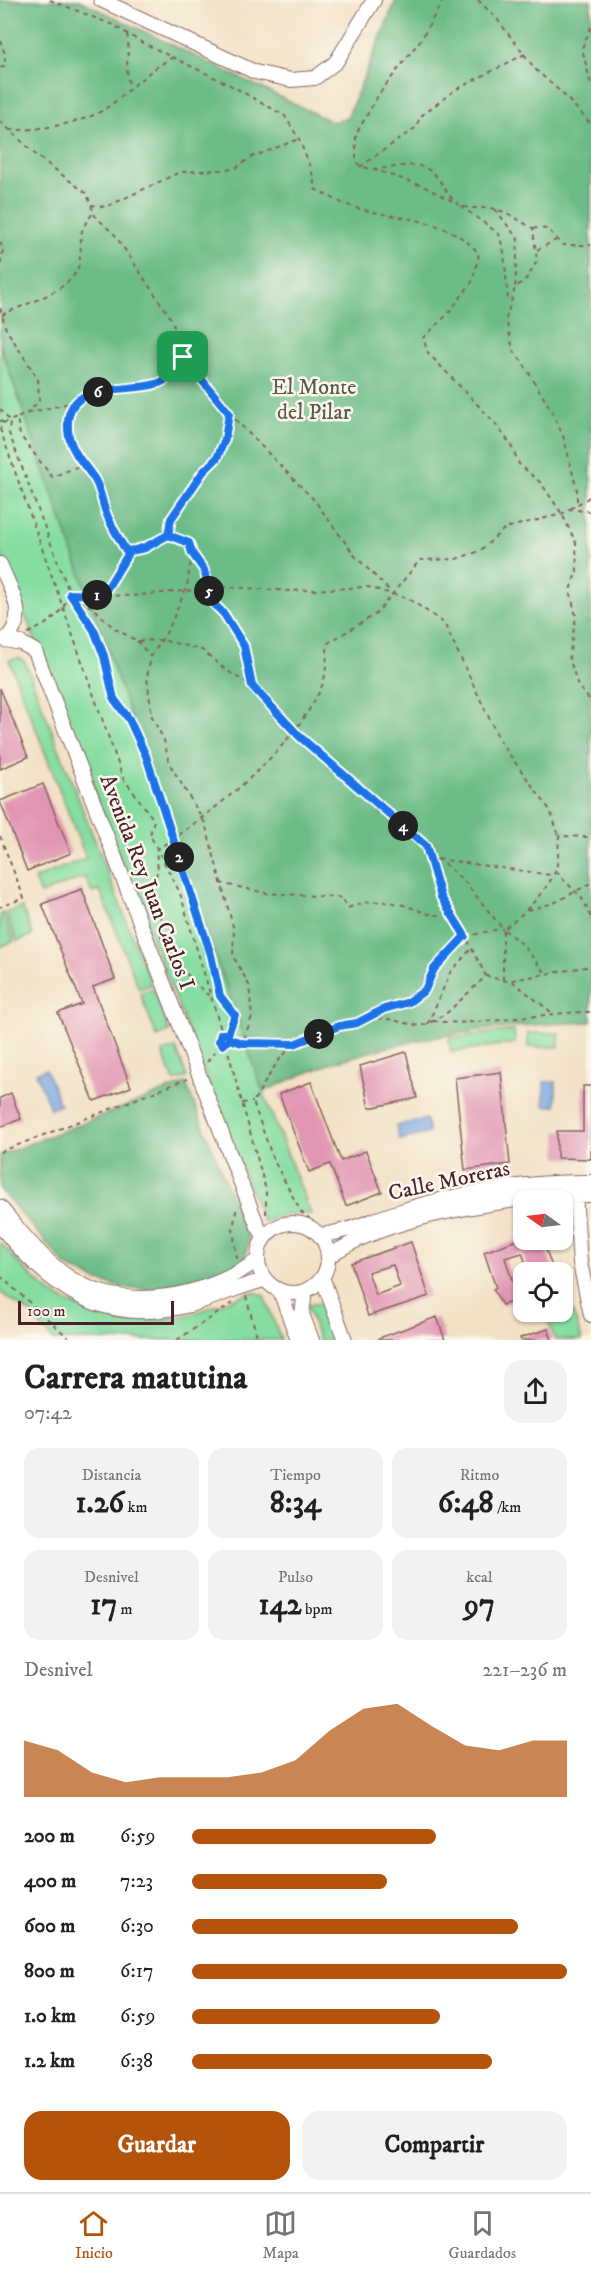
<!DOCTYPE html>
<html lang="es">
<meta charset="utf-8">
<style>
:root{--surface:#fff;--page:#f2f2f2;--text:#202124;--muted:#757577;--line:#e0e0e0;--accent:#b45309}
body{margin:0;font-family:"IM FELL DW Pica",serif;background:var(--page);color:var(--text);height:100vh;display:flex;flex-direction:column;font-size:22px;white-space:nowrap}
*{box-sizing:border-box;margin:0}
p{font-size:20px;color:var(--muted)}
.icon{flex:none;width:33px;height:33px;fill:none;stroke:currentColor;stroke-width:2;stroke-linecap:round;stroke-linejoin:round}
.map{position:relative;height:1340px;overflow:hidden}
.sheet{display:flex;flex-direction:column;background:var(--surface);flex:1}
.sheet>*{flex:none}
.needle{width:39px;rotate:284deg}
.tools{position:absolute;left:513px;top:1190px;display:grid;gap:12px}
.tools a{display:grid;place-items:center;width:60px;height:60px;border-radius:12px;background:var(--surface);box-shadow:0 2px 4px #0004;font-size:30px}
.scale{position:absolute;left:18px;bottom:15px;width:156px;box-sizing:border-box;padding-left:6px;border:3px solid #4a1f2b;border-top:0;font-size:16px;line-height:21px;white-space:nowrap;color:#4a1f2b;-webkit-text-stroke:4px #fbf7ec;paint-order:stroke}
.pin{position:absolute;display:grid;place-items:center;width:51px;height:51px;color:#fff;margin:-26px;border-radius:12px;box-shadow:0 3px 9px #0006}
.km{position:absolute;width:30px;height:30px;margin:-15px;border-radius:50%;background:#222;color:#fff;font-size:16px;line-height:30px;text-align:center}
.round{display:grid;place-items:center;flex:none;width:63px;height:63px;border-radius:18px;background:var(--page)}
.headline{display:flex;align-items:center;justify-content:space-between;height:102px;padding:0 24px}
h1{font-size:33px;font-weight:700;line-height:45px}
.stats{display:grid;grid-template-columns:repeat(3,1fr);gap:9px;height:102px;padding:6px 24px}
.stats div{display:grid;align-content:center;border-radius:15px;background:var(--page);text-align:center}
.stats b{font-size:30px;font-weight:700}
.stats small{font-size:16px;font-weight:400}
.stats p{font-size:16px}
.chart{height:168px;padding:12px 24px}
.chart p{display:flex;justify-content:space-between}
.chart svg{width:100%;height:108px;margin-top:6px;fill:var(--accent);opacity:.7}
.primary-button{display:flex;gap:12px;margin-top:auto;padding:12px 24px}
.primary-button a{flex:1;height:69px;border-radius:18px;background:var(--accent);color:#fff;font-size:24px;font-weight:700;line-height:69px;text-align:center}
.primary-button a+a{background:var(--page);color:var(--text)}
ul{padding:0 24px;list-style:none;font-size:20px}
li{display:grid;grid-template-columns:96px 72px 1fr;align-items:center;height:45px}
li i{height:15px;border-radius:8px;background:var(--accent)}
.tabs{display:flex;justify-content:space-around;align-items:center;height:84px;border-top:2px solid var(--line);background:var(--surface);font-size:16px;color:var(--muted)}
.tabs a{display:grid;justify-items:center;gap:3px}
.tabs .selected{color:var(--accent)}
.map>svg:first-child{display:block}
.green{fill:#85dda1;stroke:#687e66;stroke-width:1.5}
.forest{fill:#6cbc87;stroke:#5b6e59;stroke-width:1.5}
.water{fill:#76a5df;stroke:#606285;stroke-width:1.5}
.building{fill:#e195b3;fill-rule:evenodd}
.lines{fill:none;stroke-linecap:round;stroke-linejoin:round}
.minor-casing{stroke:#856361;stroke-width:16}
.path{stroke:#856361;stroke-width:2;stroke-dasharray:4.5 4.5;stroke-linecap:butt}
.minor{stroke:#fff;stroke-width:14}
.route-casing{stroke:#fff;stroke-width:12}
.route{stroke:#1a73e8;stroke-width:8}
.labels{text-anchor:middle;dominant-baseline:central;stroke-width:5;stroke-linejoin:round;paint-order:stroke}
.park-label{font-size:22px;fill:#5c584e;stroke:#fbf7ec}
.street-label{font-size:22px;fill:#4a1f2b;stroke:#fbf7ec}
</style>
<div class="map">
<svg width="591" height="1340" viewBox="0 0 591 1340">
<rect width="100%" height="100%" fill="#fbf7ec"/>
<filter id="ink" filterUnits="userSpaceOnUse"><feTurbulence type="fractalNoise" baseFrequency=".0167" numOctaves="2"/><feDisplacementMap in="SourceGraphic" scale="12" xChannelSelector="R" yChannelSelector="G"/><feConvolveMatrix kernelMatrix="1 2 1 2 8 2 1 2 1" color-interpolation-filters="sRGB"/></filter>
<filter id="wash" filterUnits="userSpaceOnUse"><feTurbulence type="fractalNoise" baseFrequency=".008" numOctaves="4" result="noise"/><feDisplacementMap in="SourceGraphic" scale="24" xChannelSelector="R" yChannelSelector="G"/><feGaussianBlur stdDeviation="1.35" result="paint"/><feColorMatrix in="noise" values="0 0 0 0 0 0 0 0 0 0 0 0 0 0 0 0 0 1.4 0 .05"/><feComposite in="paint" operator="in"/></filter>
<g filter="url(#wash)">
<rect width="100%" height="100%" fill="#f2e1c4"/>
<path class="green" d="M0 345 263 1092 311 1214 283 1215 263 1222 0 551Z
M18 658 25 662 151 984 139 989 100 890 92 893 85 877 40 894 34 879 86 858 9 660Z
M22 907 33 935 17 941 6 913Z
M3 913 14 941 0 947V915Z
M153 988 169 1032 157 1037 140 993Z
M514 1030 515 1043 451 1052 449 1038Z
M528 1033H559V1047H528Z
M176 1048 187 1077 174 1081 162 1052Z
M0 1242C18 1263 37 1285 61 1299 96 1318 145 1324 183 1316 207 1311 230 1298 253 1292L264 1295 281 1340H53L30 1313 0 1292Z
M328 1302 342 1340H319L307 1305Z
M573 1312 582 1340H555L548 1321Z"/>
<path class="forest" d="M0 0H79L332 122 347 118 396 0H591V1022C506 1025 421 1034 339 1061 313 1069 288 1081 263 1092L0 345Z
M186 1083 249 1240 244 1263 206 1278 161 1290 123 1288 95 1280 66 1266 0 1189V1155Z"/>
<path class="water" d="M46 1069 60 1105 50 1109 36 1073Z
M544 1082H556V1106H544Z
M426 1119 429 1133 400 1140 396 1126Z"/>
<g id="blocks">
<path class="building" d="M0 688 28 757 0 769Z
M43 784 71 853 27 871 0 801Z
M82 889 115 979 93 987 131 1087 94 1101 58 1013 82 1004 42 904Z
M406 1052 417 1098 369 1108 360 1066Z
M501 1072 510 1164 465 1170 455 1078Z
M311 1082 341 1161 366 1151 382 1192 346 1206 330 1164 309 1172 279 1094Z
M583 1086H591V1159L557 1158V1131H583Z
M11 1093 21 1119 0 1127V1098Z
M520 1239H542L554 1272H529L522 1253 505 1258 513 1283 524 1279V1298L502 1305 493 1289 496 1288 484 1252Z
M411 1242 429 1296 368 1316 351 1263ZM393 1265 400 1286 376 1295 368 1272Z
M437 1317 445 1340H379V1338Z
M548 1329 552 1340H521L520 1338Z"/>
</g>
</g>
<g filter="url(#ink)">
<use href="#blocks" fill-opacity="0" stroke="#856361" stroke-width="1.5"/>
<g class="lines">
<defs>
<path id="minor" d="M101 0 255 72 291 80 315 78 336 62 374 0
M0 564C11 591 30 616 5 640
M5 640 21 643 35 651 258 1227 265 1237
M575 1195 580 1263 591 1315
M0 1207C21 1232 40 1257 67 1276 125 1315 204 1297 258 1260
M258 1258a35 35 0 1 1 70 0a35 35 0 1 1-70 0Z
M0 1226C52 1288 101 1326 186 1306 213 1299 238 1286 265 1280
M319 1235C346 1233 369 1221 394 1213 456 1193 526 1181 591 1182
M328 1257C384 1216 522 1194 591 1195
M322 1277 345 1340
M280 1291 298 1340
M305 1291 302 1314 312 1340"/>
</defs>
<use href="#minor" class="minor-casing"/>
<path class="path" d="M50 0 113 25 141 42 230 85 285 116 299 139 312 172 315 189C327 195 340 203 353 207 395 220 449 216 479 254L472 282 448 314 423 338 428 353 495 423 511 445 519 464 541 483 562 514 576 543 577 571 570 590 576 617 569 657 578 686 591 701
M443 0 422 38 379 94 367 115 356 134V162C370 177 401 162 419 166 440 170 443 193 458 204 469 211 483 206 495 209 508 212 521 222 533 228L537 261 528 277 515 288 506 319 513 350 523 363 553 413 564 439 577 490V505
M478 0 497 19 536 70 562 93 591 124
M591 27 582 48 591 85
M127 34C131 53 123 66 130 86
M0 40 5 54V66L0 68
M0 121 36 155 87 194 95 216 115 235 172 320 183 357 229 413 315 501 355 556 391 592
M10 130C34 131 85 123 105 109 128 93 146 71 172 58
M360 167 415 128 421 116 455 90 525 54
M373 169 423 186 456 203
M91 205 106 207 180 172 234 169 252 157 299 139
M461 206 499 234 504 252 508 300
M495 209 518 239 515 288
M533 228 548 229 562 245H591
M0 242 3 250 0 268
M537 250 556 240
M0 308 6 329 38 379 39 401 28 413 17 418 20 435 52 477 82 465 95 480 107 516 126 551H137L168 535 189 543 192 553 204 570 213 603 224 614 244 646 252 686 299 736 425 846 441 897 457 920 486 976
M2 315C23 304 74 291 79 264 84 237 74 236 94 212
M171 375 201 377
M0 409 10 421 9 433 70 594 94 630 104 656 114 699 129 719 146 756 211 955 220 996 235 1015 228 1034
M28 413 74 402
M0 420 3 423 0 429
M3 423 17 418
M0 429 123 778 154 820 150 835 180 893 222 1033
M82 465C53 405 71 395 130 386 139 385 150 386 158 383 169 379 178 367 183 357
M570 509 591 496
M168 535 171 519 203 473 217 458 225 439 229 413
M192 554 187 586 169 628 151 657 147 677 152 717 164 740 169 763 205 823 234 930 233 956 249 985 252 1017 242 1043
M70 594 129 596 228 587 291 591 368 587 409 599 444 623 501 743 550 810 559 836
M104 595 130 551
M72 596 93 608 114 628 137 641 162 640 202 650 226 670 252 686
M28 633C49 624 60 616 70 594
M137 641 151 657
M0 836 24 898 0 907
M428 855 442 862 464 881 503 929 522 944 546 974
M438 859 551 875
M556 871C572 892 581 889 591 918
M220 883 266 893 337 897 342 898 348 908C367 900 382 900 403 905 416 908 427 916 440 915L448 906
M528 910 554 903 591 883
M161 937V919L151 889 158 870 156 850C213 813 292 751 321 688 327 676 326 657 328 643L376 614 420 560 456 559 480 551 505 528 562 514 569 509 591 512
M161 937C176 961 189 980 212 998
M503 980V929C519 920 551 886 556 869 559 859 558 846 559 836L591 837
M512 981 551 1012
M433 1021C487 1027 538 1012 591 1012
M358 1022C377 1009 411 1007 425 991 430 985 430 976 434 969 451 939 472 933 503 929
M428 1024 450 973 471 949
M218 1039a6 6 0 1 1 12 0a6 6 0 1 1-12 0Z
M230 1039 242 1043 294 1044 339 1026 384 1018 419 1026 428 1024 448 1012 486 976 507 981 591 966
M226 1044 266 1190V1214
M293 1045 278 1061 253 1102 273 1159 301 1212 309 1218 308 1221
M207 1062 221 1044
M242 1103 253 1102
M0 1152 187 1079
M237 1259 233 1229 237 1206
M0 1276 71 1340
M246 1296 258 1340
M177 1340 233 1303"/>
<use href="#minor" class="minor"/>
</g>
</g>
<g class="lines" filter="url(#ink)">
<defs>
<path id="route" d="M183 357 229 413 225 439 217 458 203 472 171 519 168 535 145 548 130 551 103 595 70 594 94 630 104 656 114 699 129 719 146 756 211 955 220 996 235 1015 228 1034H221L219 1041 223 1045 230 1039 242 1043 294 1044 339 1026 357 1023 384 1009 409 1002 425 990 434 969 465 936 441 897 426 846 299 736 252 686 244 646 224 614 213 603 204 570 192 553 189 543 168 535C153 543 142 551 126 551 119 539 112 527 107 515 102 504 101 490 95 480 86 466 73 454 69 437 58 377 124 395 159 383 170 379 178 367 183 357"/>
</defs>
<use href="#route" class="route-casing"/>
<use href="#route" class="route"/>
</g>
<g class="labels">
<g class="park-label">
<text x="314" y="387">El Monte<tspan x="314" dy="25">del Pilar</tspan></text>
</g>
<g class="street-label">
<text transform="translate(147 882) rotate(69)">Avenida Rey Juan Carlos I</text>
<text transform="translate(449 1181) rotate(-12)">Calle Moreras</text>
</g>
</g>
</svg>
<div class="tools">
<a><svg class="needle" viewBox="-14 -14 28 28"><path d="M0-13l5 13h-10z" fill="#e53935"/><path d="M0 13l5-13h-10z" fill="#757577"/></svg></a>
<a><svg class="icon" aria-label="locate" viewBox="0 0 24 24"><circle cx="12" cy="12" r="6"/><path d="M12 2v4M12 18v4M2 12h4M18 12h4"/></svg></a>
</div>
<div class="scale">100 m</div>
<div class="pin" style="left:183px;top:357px;background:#1e9e55"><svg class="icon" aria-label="arrive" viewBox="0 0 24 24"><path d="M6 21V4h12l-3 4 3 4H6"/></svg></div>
<b class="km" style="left:97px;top:595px">1</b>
<b class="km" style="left:179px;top:857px">2</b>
<b class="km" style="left:319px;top:1034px">3</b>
<b class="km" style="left:403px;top:826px">4</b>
<b class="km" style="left:209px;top:591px">5</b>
<b class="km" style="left:98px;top:392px">6</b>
</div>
<section class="sheet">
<div class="headline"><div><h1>Carrera matutina</h1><p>07:42</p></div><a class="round"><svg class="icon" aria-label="share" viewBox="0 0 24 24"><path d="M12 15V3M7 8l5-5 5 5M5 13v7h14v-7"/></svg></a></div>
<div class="stats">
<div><p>Distancia</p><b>1.26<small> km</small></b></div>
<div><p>Tiempo</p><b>8:34</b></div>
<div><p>Ritmo</p><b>6:48<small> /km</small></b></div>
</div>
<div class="stats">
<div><p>Desnivel</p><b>17<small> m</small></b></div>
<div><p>Pulso</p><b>142<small> bpm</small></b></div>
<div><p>kcal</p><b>97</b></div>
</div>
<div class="chart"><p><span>Desnivel</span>221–236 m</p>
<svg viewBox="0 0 160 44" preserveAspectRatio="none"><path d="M0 44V21L10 25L20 34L30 38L40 36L50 36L60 36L70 34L80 29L90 17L100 8L110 6L120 15L130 23L140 25L150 21L160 21V44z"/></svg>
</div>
<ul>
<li><b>200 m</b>6:59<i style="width:65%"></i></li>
<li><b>400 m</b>7:23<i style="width:52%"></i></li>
<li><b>600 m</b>6:30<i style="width:87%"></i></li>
<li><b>800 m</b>6:17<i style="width:100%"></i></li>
<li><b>1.0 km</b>6:59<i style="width:66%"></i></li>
<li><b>1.2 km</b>6:38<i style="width:80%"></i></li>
</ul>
<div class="primary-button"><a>Guardar</a><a>Compartir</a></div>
</section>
<nav class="tabs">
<a class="selected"><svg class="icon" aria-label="home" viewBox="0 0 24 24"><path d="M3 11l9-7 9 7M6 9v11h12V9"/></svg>Inicio</a>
<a><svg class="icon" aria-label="map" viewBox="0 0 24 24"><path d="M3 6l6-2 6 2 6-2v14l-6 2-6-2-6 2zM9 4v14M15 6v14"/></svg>Mapa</a>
<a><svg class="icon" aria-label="saved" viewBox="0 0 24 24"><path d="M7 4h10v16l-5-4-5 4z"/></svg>Guardados</a>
</nav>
